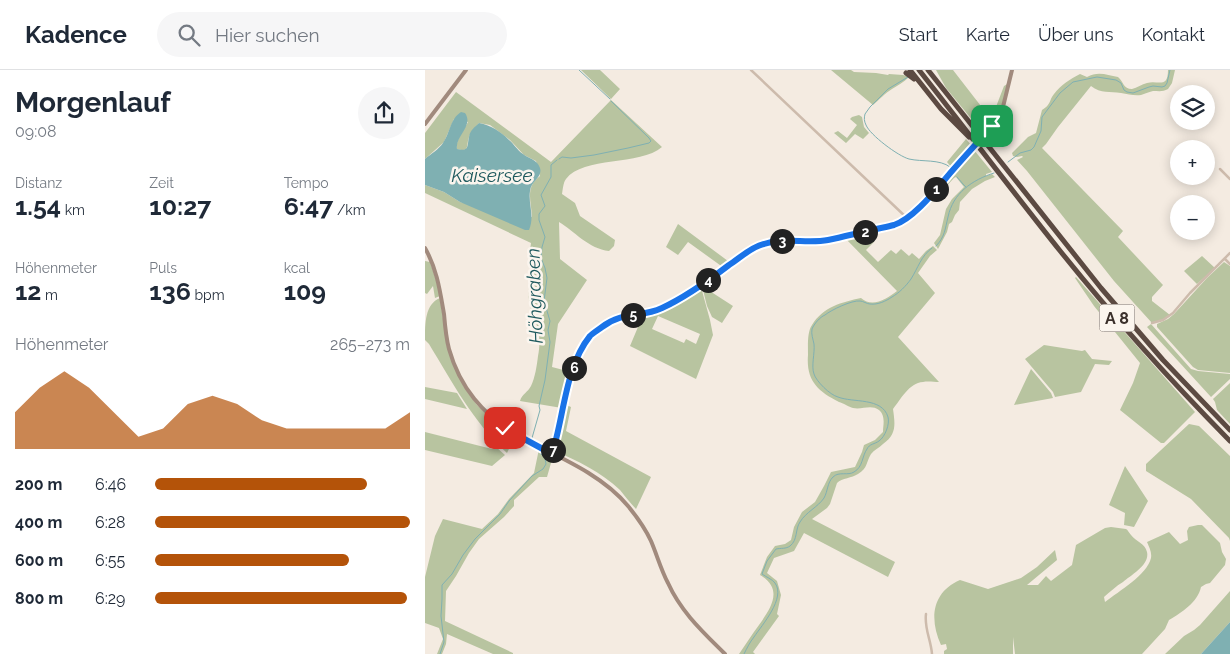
<!DOCTYPE html>
<html lang="de">
<meta charset="utf-8">
<style>
:root{--surface:#fff;--page:#f6f6f7;--text:#1f2937;--muted:#747a83;--line:#e0e1e3;--accent:#b45309}
body{margin:0;font-family:Raleway,sans-serif;background:var(--page);color:var(--text);height:100vh;display:flex;flex-direction:column;font-size:19px;white-space:nowrap}
*{box-sizing:border-box;margin:0}
p{font-size:16px;color:var(--muted)}
.icon{flex:none;width:28px;height:28px;fill:none;stroke:currentColor;stroke-width:2;stroke-linecap:round;stroke-linejoin:round}
.map{position:relative;flex:1;overflow:hidden}
.details{display:flex;flex-direction:column;background:var(--surface);width:425px}
.details>*{flex:none}
.tools{position:absolute;left:745px;top:15px;display:grid;gap:10px}
.tools a{display:grid;place-items:center;width:45px;height:45px;border-radius:50%;background:var(--surface);box-shadow:0 2px 12px #0003;font-size:25px}
.pin{position:absolute;display:grid;place-items:center;width:42px;height:42px;color:#fff;margin:-21px;border-radius:10px;box-shadow:0 2px 8px #0006}
.km{position:absolute;width:25px;height:25px;margin:-12px;border-radius:50%;background:#222;color:#fff;font-size:14px;line-height:25px;text-align:center}
.round{display:grid;place-items:center;flex:none;width:52px;height:52px;border-radius:26px;background:var(--page)}
.headline{display:flex;align-items:center;justify-content:space-between;height:85px;padding:0 15px}
h1{font-size:28px;font-weight:700;line-height:38px}
.metrics{display:grid;grid-template-columns:repeat(3,1fr);gap:8px;height:85px;padding:5px 15px}
.metrics div{display:grid;align-content:center}
.metrics b{font-size:25px;font-weight:700}
.metrics small{font-size:14px;font-weight:400}
.metrics p{font-size:14px}
.chart{height:140px;padding:10px 15px}
.chart p{display:flex;justify-content:space-between}
.chart svg{width:100%;height:90px;margin-top:5px;fill:var(--accent);opacity:.7}
ul{padding:0 15px;list-style:none;font-size:16px}
li{display:grid;grid-template-columns:80px 60px 1fr;align-items:center;height:38px}
li i{height:12px;border-radius:6px;background:var(--accent)}
header{display:flex;align-items:center;gap:30px;box-sizing:border-box;height:70px;padding:0 25px;background:var(--surface);border-bottom:1px solid var(--line)}
header strong{font-size:24px}
nav{display:flex;gap:28px;margin-inline-start:auto;font-size:18px}
.search{width:350px;height:45px;background:var(--page);display:flex;align-items:center;gap:12px;box-sizing:border-box;padding:0 18px;border-radius:28px;color:var(--muted);font-size:19px}
main{display:flex;flex:1;min-height:0}
.map>svg:first-child{display:block}
.green{fill:#b8c4a0;fill-rule:evenodd}
.water{fill:#7fb0b2}
.lines{fill:none;stroke-linecap:round;stroke-linejoin:round}
.stream{stroke:#7fb0b2;stroke-width:1}
.street{stroke:#cdbbac;stroke-width:2.5}
.secondary{stroke:#a18a7d;stroke-width:4}
.highway{stroke:#5c4a42;stroke-width:5}
.secondary-bridge{stroke:#a18a7d;stroke-width:4}
.route-casing{stroke:#fff;stroke-width:10}
.route{stroke:#1a73e8;stroke-width:6}
.labels{text-anchor:middle;dominant-baseline:central;stroke-width:5;stroke-linejoin:round;paint-order:stroke}
.shield{fill:#fbf5ee;stroke:#756b66;stroke-width:1}
.shield-label{font-size:16px;font-weight:bold;fill:#3b302b}
.water-label{font-size:19px;font-style:italic;fill:#1f5a5e;stroke:#fbf5ee}
</style>
<header>
<strong>Kadence</strong>
<div class="search"><svg class="icon" aria-label="search" viewBox="0 0 24 24"><circle cx="10" cy="10" r="6"/><path d="M15 15l6 6"/></svg>Hier suchen</div>
<nav><a>Start</a><a>Karte</a><a>Über uns</a><a>Kontakt</a></nav>
</header>
<main>
<section class="details">
<div class="headline"><div><h1>Morgenlauf</h1><p>09:08</p></div><a class="round"><svg class="icon" aria-label="share" viewBox="0 0 24 24"><path d="M12 15V3M7 8l5-5 5 5M5 13v7h14v-7"/></svg></a></div>
<div class="metrics">
<div><p>Distanz</p><b>1.54<small> km</small></b></div>
<div><p>Zeit</p><b>10:27</b></div>
<div><p>Tempo</p><b>6:47<small> /km</small></b></div>
</div>
<div class="metrics">
<div><p>Höhenmeter</p><b>12<small> m</small></b></div>
<div><p>Puls</p><b>136<small> bpm</small></b></div>
<div><p>kcal</p><b>109</b></div>
</div>
<div class="chart"><p><span>Höhenmeter</span>265–273 m</p>
<svg viewBox="0 0 160 44" preserveAspectRatio="none"><path d="M0 44V26L10 14L20 6L30 14L40 26L50 38L60 34L70 22L80 18L90 22L100 30L110 34L120 34L130 34L140 34L150 34L160 26V44z"/></svg>
</div>
<ul>
<li><b>200 m</b>6:46<i style="width:83%"></i></li>
<li><b>400 m</b>6:28<i style="width:100%"></i></li>
<li><b>600 m</b>6:55<i style="width:76%"></i></li>
<li><b>800 m</b>6:29<i style="width:99%"></i></li>
</ul>
</section>
<div class="map">
<svg width="805" height="584" viewBox="0 0 805 584">
<rect width="100%" height="100%" fill="#f4ebe1"/>
<path class="green" d="M156 0H175L195 19 186 29Z
M406 0H426L429 2 451 3 463 5 464 4 478 5 484 7C479 12 473 15 467 19 460 23 454 30 448 35Z
M511 0H528L559 40 564 44 569 42 579 16 584 13 576 40 558 63 521 18Z
M743 0H750L747 13 743 19C738 22 734 21 728 21 723 22 720 24 716 25 709 26 703 24 696 23 685 21 676 24 666 16L633 57 621 74 617 78 698 161 693 167 738 215 727 227V231L745 245 738 250 727 253 689 211 602 101 592 90 598 87 597 86 592 87 588 86 587 83 603 67 611 63 617 40C626 35 624 30 629 24 636 15 645 9 655 4L662 7C673 1 682 5 693 7 699 12 698 19 707 19 712 18 717 14 722 13 733 10 743 19 743 0Z
M31 22 126 92 186 30 237 77C215 96 158 86 141 109 138 113 138 119 137 124L150 133 155 146 190 170 189 176 184 181C164 179 149 161 134 152L135 189 162 210 133 254 127 297 146 302 137 338 95 331C97 324 103 322 106 316 110 308 112 295 113 286 115 276 115 265 112 256 109 247 105 239 104 230 103 223 105 215 106 207 107 196 104 184 106 173L0 123V115L19 122 35 132 107 147C106 130 100 117 115 106L111 91 99 85 85 70 65 55 54 53C51 57 45 62 44 67 41 75 45 83 32 79 30 70 39 60 43 52L29 49 19 72 0 89V63Z
M434 45 437 47 439 57 444 63 438 69 430 64 421 73 409 63 413 61 422 68 432 55 425 49 427 47Z
M541 69 547 76 527 98 522 92Z
M549 80 567 102 561 104V106L567 104 570 107 560 111 547 119 535 132 534 140 530 145 527 152 524 154 522 162 513 179 509 173 515 165 521 139 527 129 539 117 531 107 529 108C519 118 510 134 496 138Z
M253 154 303 191 311 185 313 188 299 198 263 172 253 185 241 177Z
M441 163 449 172 441 180 453 192 466 180 471 184 476 179 484 186 487 183 494 189 501 181 508 176 512 180 505 186 493 203 510 223 473 267 514 312C509 312 503 311 498 312 484 313 476 329 468 339 470 354 472 364 458 374 454 378 449 380 446 384 441 392 443 398 433 404 427 408 417 408 412 413L405 434 402 438 387 449 470 492 463 507 379 463 369 481 349 488 342 503 352 511 356 525 352 544 354 546 328 582 330 584H314C321 574 327 564 334 555 346 538 359 519 335 505L342 487 350 476 360 474 366 470 369 457 377 442 390 432 399 416 406 402 430 397 437 382 439 375 450 370 458 362C458 355 461 346 454 340 446 334 437 340 428 338 424 337 418 333 414 332 392 321 381 310 383 285 383 276 382 262 387 255 398 237 417 232 436 228 447 238 462 229 472 221L419 167Z
M777 186 790 198 772 214 759 201Z
M0 191 5 192 11 210 15 226 10 228 8 216 2 224 0 223Z
M799 192 805 196V303L773 300 768 297 732 257V254L743 249 749 244 782 208Z
M651 207 770 342 739 373H736L695 340 708 313 715 293 669 236 650 208Z
M277 216 308 236 297 253 287 247 282 236Z
M276 217 285 250 288 265 271 309 205 276 213 257 197 248 233 243ZM233 246 275 264 271 274 261 269 259 273 227 259Z
M15 228 22 277 39 317 52 335 64 347 79 359 90 366 82 383C49 353 27 312 4 274L0 270C0 253 0 234 15 228Z
M726 254 766 299 773 301 805 304V309L786 327 722 257Z
M619 275 657 281 660 280 667 289 687 291 684 295 670 294 656 322 630 327 628 322 600 289Z
M606 299 626 323 628 328 589 335Z
M805 313V354L792 340 790 332 788 329Z
M0 317 32 323 42 339 0 329Z
M139 334 146 337 141 361 226 407 211 439C205 433 200 426 195 420 177 403 152 390 129 381Z
M764 354 774 356 805 386V471L804 468 766 429 721 401V394Z
M0 362 67 379 71 377 80 385 67 396 0 380Z
M114 379 128 386 122 407H114L89 430V436L79 447 54 469 44 483 31 506 21 521 20 551 88 583V584H68L22 564 21 574 17 584H12L18 569 14 558 0 553V507L10 466 18 449 57 459 73 444 84 429 109 403Z
M700 396 723 431 709 457 699 455 700 443 684 435Z
M773 455H777L795 473 797 482 801 489 800 495 785 513 781 514 776 517C773 532 756 543 744 550L740 559 717 584H590L588 567V584H519V581L522 579 521 574 516 575C504 549 507 522 535 510L563 519 596 508 612 497 630 480 632 490 602 515H613L621 506 626 511 647 495 651 475 680 458 686 457 701 459C703 460 704 463 706 465 711 472 720 473 722 482 725 495 706 505 698 512 691 516 685 522 679 527L680 532C694 521 722 505 726 488 727 482 724 477 722 472L744 462 755 474 763 470 762 461 764 457Z
M805 521V552L776 584H740L759 566 769 560 775 555Z"/>
<path class="water" d="M36 42 40 43C49 56 30 66 32 79 45 82 42 75 44 67 45 60 50 57 54 53 66 55 76 62 84 70 89 74 92 80 98 84 104 89 112 89 115 98 118 107 106 111 105 121 103 134 110 146 104 160H100L35 132 19 122 0 115V89C6 84 14 79 18 73 25 63 25 49 36 42Z
M805 552V584H776Z"/>
<g class="lines">
<path class="stream" d="M154 0 185 29
M483 7 463 19 445 37 440 44C439 48 439 51 441 55 445 65 473 86 484 89 497 92 515 89 525 97
M134 89 137 87 146 88 169 85 203 78 224 73 226 71 224 68 186 31
M583 92 595 83 606 80 609 77 616 61 617 47 635 23 648 12 672 7 691 10 696 13 699 20 702 22 708 23 724 17 728 16 737 17 740 16 742 13 745 0
M532 107 538 114 541 117
M511 176C520 167 520 159 523 147 528 123 547 110 569 103
M107 368 115 340 114 336 120 310 125 272 123 260 125 251 119 231 122 208 120 198 116 188 117 177 120 167 114 150V144L120 136 116 125 126 107V95L132 90
M15 584 19 572 16 546 17 529V515L27 504 38 485 50 469 75 444 84 431 107 406 118 399 121 394 120 388 111 379
M319 584C322 578 325 572 329 567 337 555 361 528 350 513 347 509 341 507 337 504L342 491 351 479C356 478 361 479 365 476 373 470 370 459 375 452 381 442 393 437 399 428 403 421 402 413 408 407 414 401 423 406 429 402 438 397 437 386 442 379 444 374 450 374 454 371 460 367 465 354 463 347 457 327 428 333 413 327 405 325 391 311 389 304 386 296 390 283 389 274 388 269 386 264 387 259 389 254 395 247 400 245 406 240 427 230 435 231 438 231 442 234 445 234 453 235 461 231 467 227 474 223 481 216 486 209 493 198 496 186 507 178"/>
<path class="street" d="M326 0 482 148
M795 99 805 109
M800 189 805 194
M727 253 738 250 748 243 765 223 805 183
M501 544C499 558 506 570 507 584"/>
<path class="secondary" d="M0 54 41 0
M562 61 571 51 577 41 587 0
M0 178C12 199 15 221 19 244 20 256 21 268 24 279 35 318 58 344 91 365 129 385 176 403 203 436 212 447 220 458 226 471 232 485 236 500 243 513 256 542 278 562 300 584
M127 384C139 347 140 298 166 266 173 258 186 249 197 246 210 243 225 244 237 238 261 227 283 211 304 195 315 188 327 178 339 174 358 168 380 174 400 171 417 168 434 163 451 159 458 157 466 157 473 153 501 138 523 105 544 81"/>
<path class="highway" d="M485 0 516 39 544 67
M494 0C542 61 588 122 636 182 689 248 746 311 805 371
M503 0 676 218 738 290 805 360
M481 3 489 9"/>
<path class="secondary-bridge" d="M544 81 562 61"/>
</g>
<g class="lines">
<defs>
<path id="route" d="M80 358 92 365 127 384C139 347 140 297 165 266 168 263 173 260 177 257 198 241 216 248 237 238 261 227 283 211 304 195 315 188 326 177 339 174 360 167 382 174 403 170 418 167 433 163 447 160 455 158 462 157 469 155 490 148 513 117 527 101 540 86 554 71 567 56"/>
</defs>
<use href="#route" class="route-casing"/>
<use href="#route" class="route"/>
</g>
<g class="labels">
<rect class="shield" x="674.5" y="234.5" width="35" height="27" rx="4"/>
<g class="shield-label">
<text x="692" y="248">A 8</text>
</g>
<g class="water-label">
<text x="67" y="105">Kaisersee</text>
<text transform="translate(109 226) rotate(-92)">Höhgraben</text>
</g>
</g>
</svg>
<div class="tools">
<a><svg class="icon" aria-label="layers" viewBox="0 0 24 24"><path d="M12 4l9 5-9 5-9-5zM3 14l9 5 9-5"/></svg></a>
<a>+</a>
<a>−</a>
</div>
<div class="pin" style="left:567px;top:56px;background:#1e9e55"><svg class="icon" aria-label="arrive" viewBox="0 0 24 24"><path d="M6 21V4h12l-3 4 3 4H6"/></svg></div>
<div class="pin" style="left:80px;top:358px;background:#d93025"><svg class="icon" aria-label="check" viewBox="0 0 24 24"><path d="M5 12l5 5 9-10"/></svg></div>
<b class="km" style="left:511px;top:119px">1</b>
<b class="km" style="left:440px;top:162px">2</b>
<b class="km" style="left:357px;top:171px">3</b>
<b class="km" style="left:283px;top:210px">4</b>
<b class="km" style="left:208px;top:245px">5</b>
<b class="km" style="left:149px;top:298px">6</b>
<b class="km" style="left:128px;top:380px">7</b>
</div>
</main>
